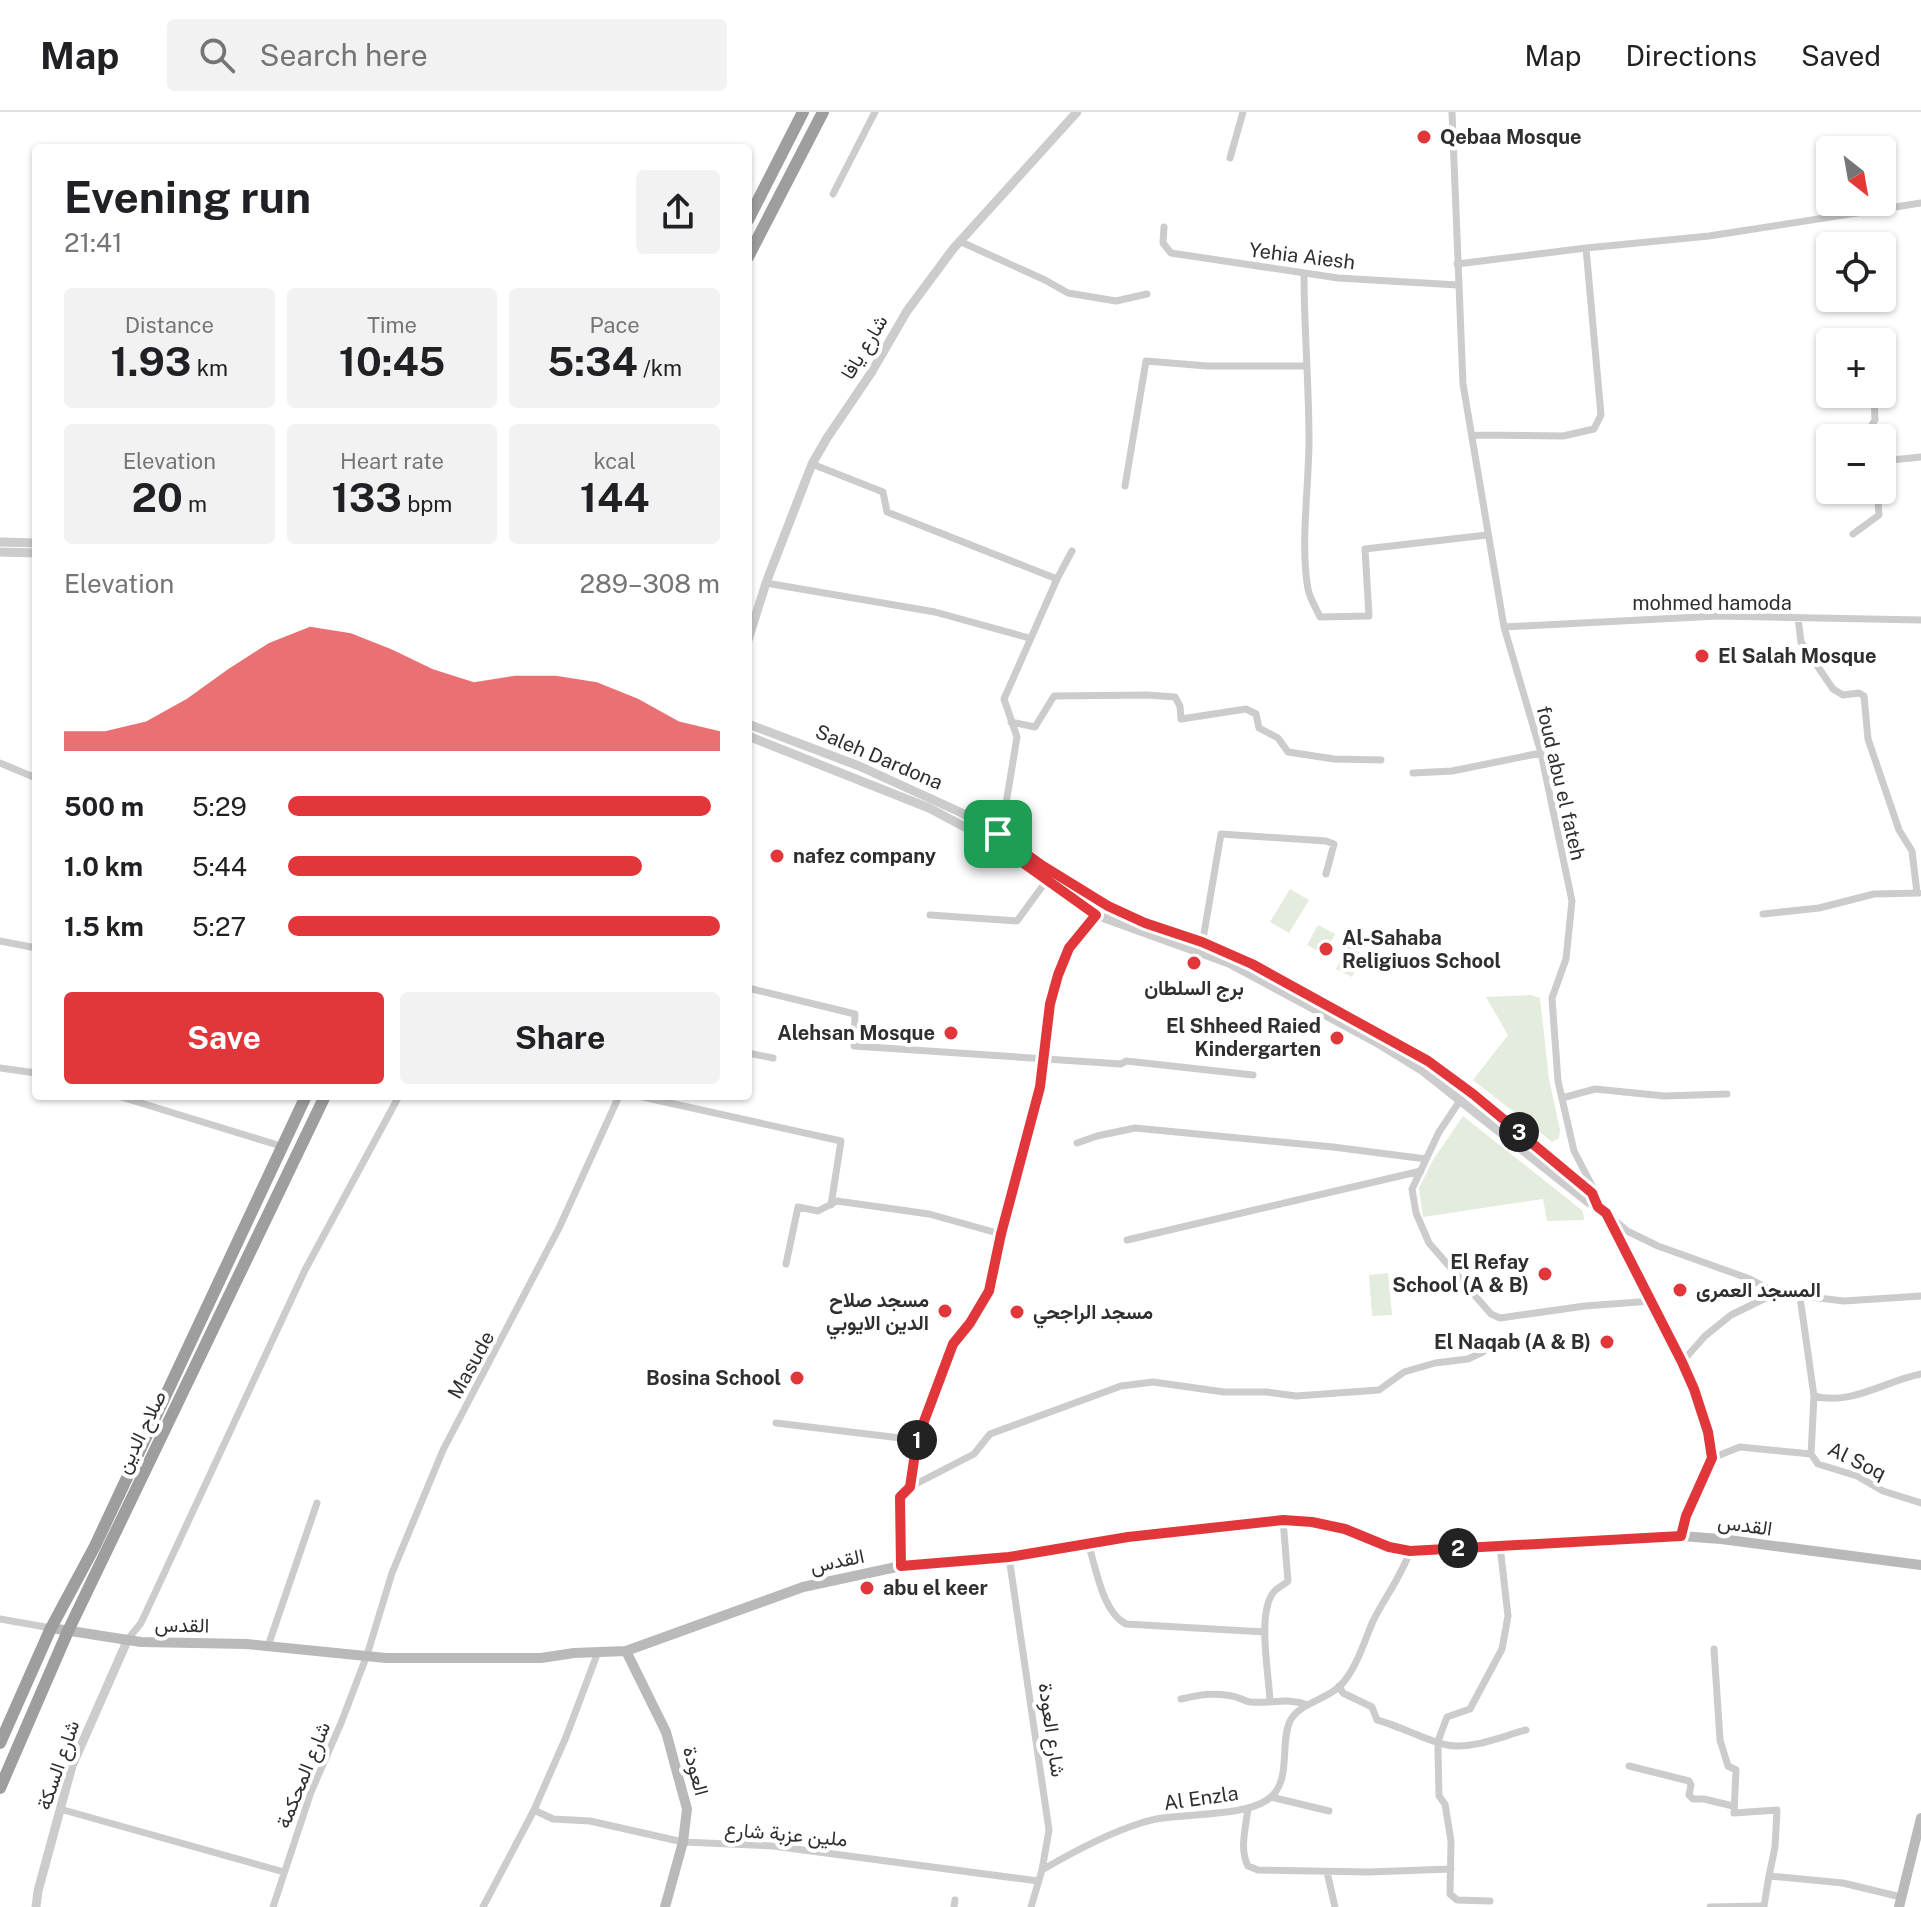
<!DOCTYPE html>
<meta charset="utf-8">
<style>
:root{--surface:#fff;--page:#f2f2f2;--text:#202124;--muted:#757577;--line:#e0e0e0;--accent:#e1363a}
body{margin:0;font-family:"Public Sans",Vazirmatn,sans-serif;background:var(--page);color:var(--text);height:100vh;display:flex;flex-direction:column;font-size:30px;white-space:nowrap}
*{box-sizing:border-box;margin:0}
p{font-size:26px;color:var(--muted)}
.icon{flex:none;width:44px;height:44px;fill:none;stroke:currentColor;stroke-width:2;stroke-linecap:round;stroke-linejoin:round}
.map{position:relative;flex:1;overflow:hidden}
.panel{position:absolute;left:32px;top:32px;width:720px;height:956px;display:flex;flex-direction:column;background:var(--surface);border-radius:8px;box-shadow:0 2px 6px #0004}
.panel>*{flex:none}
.needle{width:52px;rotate:149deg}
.tools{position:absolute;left:1816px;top:24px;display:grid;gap:16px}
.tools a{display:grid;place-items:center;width:80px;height:80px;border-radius:8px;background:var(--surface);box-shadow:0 2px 6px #0004;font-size:40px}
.pin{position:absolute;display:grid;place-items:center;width:68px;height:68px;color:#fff;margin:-34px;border-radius:16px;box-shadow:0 4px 12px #0006}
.km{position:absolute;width:40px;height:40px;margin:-20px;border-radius:50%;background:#222;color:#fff;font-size:22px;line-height:40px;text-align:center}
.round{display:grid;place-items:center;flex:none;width:84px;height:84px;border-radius:8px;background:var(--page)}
.overview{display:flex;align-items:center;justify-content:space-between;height:136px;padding:0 32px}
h1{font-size:44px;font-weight:700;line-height:60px}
.stats{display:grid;grid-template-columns:repeat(3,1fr);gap:12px;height:136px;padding:8px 32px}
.stats div{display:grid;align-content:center;border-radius:8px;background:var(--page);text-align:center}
.stats b{font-size:40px;font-weight:700}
.stats small{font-size:22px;font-weight:400}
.stats p{font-size:22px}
.chart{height:224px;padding:16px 32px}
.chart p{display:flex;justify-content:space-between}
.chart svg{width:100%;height:144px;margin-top:8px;fill:var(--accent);opacity:.7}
.button{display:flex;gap:16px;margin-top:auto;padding:16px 32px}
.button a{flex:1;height:92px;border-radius:8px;background:var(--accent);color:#fff;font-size:32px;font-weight:700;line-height:92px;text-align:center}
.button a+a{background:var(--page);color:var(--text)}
ul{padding:0 32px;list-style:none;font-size:26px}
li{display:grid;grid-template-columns:128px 96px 1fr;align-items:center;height:60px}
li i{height:20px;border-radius:10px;background:var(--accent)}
header{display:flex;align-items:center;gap:48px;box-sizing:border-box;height:112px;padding:0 40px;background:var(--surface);border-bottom:2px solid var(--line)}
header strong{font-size:38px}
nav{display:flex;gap:44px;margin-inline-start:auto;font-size:28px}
.search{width:560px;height:72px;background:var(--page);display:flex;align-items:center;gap:20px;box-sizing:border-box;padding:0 28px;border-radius:8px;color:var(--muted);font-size:30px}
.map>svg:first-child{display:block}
.green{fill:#e4ecdd}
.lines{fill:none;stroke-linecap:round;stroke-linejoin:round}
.minor{stroke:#ccc;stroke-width:7}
.tertiary{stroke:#ccc;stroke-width:9}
.secondary{stroke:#b9b9b9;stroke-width:10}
.trunk{stroke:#9e9e9e;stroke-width:12}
.route-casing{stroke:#fff;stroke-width:16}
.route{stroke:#e1363a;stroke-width:10}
.poi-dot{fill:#e1363a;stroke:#fff;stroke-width:3}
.labels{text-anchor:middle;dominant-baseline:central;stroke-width:8;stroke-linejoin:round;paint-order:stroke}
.poi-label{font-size:20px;font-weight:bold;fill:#2f2f2f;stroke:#fff;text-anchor:start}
.street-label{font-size:20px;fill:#2f2f2f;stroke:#fff}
</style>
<header>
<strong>Map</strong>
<div class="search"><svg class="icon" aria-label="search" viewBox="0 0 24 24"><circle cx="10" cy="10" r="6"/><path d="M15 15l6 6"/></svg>Search here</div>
<nav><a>Map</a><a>Directions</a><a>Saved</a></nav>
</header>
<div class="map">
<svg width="1921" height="1795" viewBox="0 0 1921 1795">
<rect width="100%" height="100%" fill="#fff"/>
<path class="green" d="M1290 777 1309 788 1289 821 1270 810Z
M1318 813 1335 822 1324 842 1307 833Z
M1348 834 1364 843 1352 865 1336 857Z
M1531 883 1540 886 1549 967 1560 1018 1559 1026 1552 1030 1473 968 1508 923 1486 885Z
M1463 1004 1583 1099 1584 1108 1547 1109 1543 1087 1423 1105 1419 1076 1433 1048Z
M1388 1161 1392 1203 1372 1204 1369 1163Z"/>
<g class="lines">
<path class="minor" d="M1452 0 1463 272 1504 515 1541 641 1572 789 1566 847 1552 886 1558 969 1574 1039 1662 1209 1694 1277 1708 1320 1712 1346 1740 1335 1811 1342 1818 1352 1857 1364 1883 1379 1921 1391
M1230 46 1243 0
M833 82 875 0
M1164 115 1163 131 1171 141 1338 166 1458 173
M959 129 1045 168 1068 181 1116 189 1147 182
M1457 152 1586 136 1709 124 1921 91
M1304 161C1304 217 1309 272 1309 328 1309 374 1300 433 1308 477 1310 487 1316 496 1320 505L1369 504 1365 437 1487 423
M1474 323 1563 324 1594 317 1601 303 1586 136
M1872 326 1870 316 1875 308 1874 282
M1882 349 1921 345
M812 352 883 380 887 400 1057 467 1004 587 1017 625 1004 704 997 725
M1125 374 1146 249 1207 254H1305
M1853 422 1879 403 1877 378
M1057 467 1072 439
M766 471 935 500 1029 526
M1798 506 1801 530 1833 577 1843 583 1859 581 1864 584 1868 627 1899 718 1912 739 1917 781
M1504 515 1718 504 1921 508
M1011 610 1035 615 1054 584 1147 583 1175 585 1180 594 1181 607 1246 597 1256 602 1259 616 1278 626 1288 640 1334 647 1381 648
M0 651 36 666
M1413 661 1452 659 1541 641
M1763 802 1819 796 1874 782 1919 781
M930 803 1017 809 1047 768
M0 829 36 836
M1202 833 1221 722 1326 729 1334 732 1326 762
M748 876 855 902 854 934 1121 952 1126 949 1253 963
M748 941 773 946
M0 956 36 961
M118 984 281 1034
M638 984 841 1029 831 1093
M1562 986 1595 977 1664 984 1727 982
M1461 987 1439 1020 1412 1077 1416 1101 1429 1131 1491 1202 1500 1206 1585 1194 1652 1189
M1077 1031 1097 1024 1135 1016 1333 1035 1426 1047
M1612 1106 1627 1119 1658 1134 1750 1167 1776 1181 1844 1189 1921 1184
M1127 1128 1421 1059
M786 1152 798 1095 818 1099 837 1089 929 1102 1001 1122
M1800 1185 1814 1284
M1682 1250 1705 1224 1731 1203 1776 1181
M776 1311 917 1328
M1811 1342 1814 1284C1851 1294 1885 1269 1921 1262
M910 1375 974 1342 990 1322 1121 1274 1153 1270 1224 1280H1267L1296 1284 1379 1278 1404 1260 1435 1251 1468 1247 1483 1240
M1681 1424 1686 1404 1712 1346
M1088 1431C1096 1455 1102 1500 1126 1512L1265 1520
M1009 1445 1049 1718 1042 1758 1031 1795
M901 1454 900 1385 910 1375 917 1328 953 1232 970 1211 989 1179 1001 1122 1040 975 1050 892 1058 863 1069 836 1096 803
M0 1507 51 1516
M128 1527 141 1511 305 1158 399 984
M268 1534 317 1391
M1714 1537 1720 1628 1728 1654 1736 1658 1734 1701 1777 1698 1775 1735 1769 1764
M1339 1574 1343 1581 1372 1595 1377 1608C1400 1614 1427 1629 1447 1633 1471 1638 1503 1624 1526 1618
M1181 1587C1199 1583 1214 1580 1232 1584 1239 1585 1244 1589 1250 1590 1271 1592 1288 1585 1308 1593
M1270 1589C1269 1563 1257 1502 1273 1481 1276 1476 1284 1473 1288 1469L1283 1408
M1629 1654 1689 1669 1691 1673 1689 1683 1693 1687H1704L1733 1694
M1271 1685 1329 1699
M1248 1696C1246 1715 1239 1737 1248 1754L1258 1758 1369 1760 1451 1757
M60 1697 284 1760
M534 1698 553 1707 590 1709 683 1730 773 1734 1038 1769
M1042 1758C1071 1741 1109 1721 1141 1711 1176 1699 1238 1707 1267 1688 1293 1671 1279 1633 1290 1609 1299 1591 1326 1588 1340 1574 1356 1558 1364 1530 1373 1509 1385 1485 1401 1465 1410 1439
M1327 1760 1335 1795
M1490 1789 1457 1788 1450 1782 1451 1729 1445 1692 1439 1684 1438 1641V1629L1447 1605 1470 1597 1502 1537 1508 1504 1500 1434
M273 1795 311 1680 341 1611 367 1543 392 1461 443 1338 559 1116 619 984
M483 1795 534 1698 566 1625 598 1540
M954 1795 955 1788
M1710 1795 1764 1794 1769 1764 1843 1771 1901 1785"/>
<path class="tertiary" d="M0 430 36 431
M0 440 36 441
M748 528 766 471 812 352 827 326 871 261 907 199 953 137 1077 0
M748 612 859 654 962 701 1108 794 1145 811 1229 841 1384 922 1428 949 1473 982 1592 1081 1598 1095
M748 624 929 696 995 731 1096 803 1229 851 1376 930 1423 959 1588 1090 1598 1095
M36 1795 38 1779 72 1654 128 1527"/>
<path class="secondary" d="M51 1516 141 1530 247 1532 386 1546H541L574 1541 626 1539 803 1475 901 1454 1009 1445 1128 1425 1283 1408 1312 1410 1345 1417 1389 1435 1410 1439 1681 1424 1721 1427 1921 1453
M626 1539 666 1620 687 1697 683 1730 665 1795
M1899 1795 1921 1706"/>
<path class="trunk" d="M748 108 803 0
M748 145 823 0
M0 1631 51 1516 95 1434 306 984
M0 1676 68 1519 325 984"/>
</g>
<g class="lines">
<defs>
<path id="route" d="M998 722 1043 754 1108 794 1145 811 1202 830 1252 852 1428 949 1473 982 1592 1081 1598 1095 1606 1101 1682 1250 1694 1277 1708 1320 1712 1346 1686 1404 1681 1424 1410 1439 1389 1435 1345 1417 1312 1410 1283 1408 1128 1425 1009 1445 901 1454 900 1385 910 1375 917 1328 953 1232 970 1211 989 1179 1001 1122 1040 975 1050 892 1058 863 1069 836 1096 803 995 731Z"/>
</defs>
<use href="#route" class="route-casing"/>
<use href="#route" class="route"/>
</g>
<g class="poi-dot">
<circle cx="1424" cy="25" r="8"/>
<circle cx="1702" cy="544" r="8"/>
<circle cx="777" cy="744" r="8"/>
<circle cx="1326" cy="837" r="8"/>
<circle cx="1194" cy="851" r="8"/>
<circle cx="951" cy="921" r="8"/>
<circle cx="1337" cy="926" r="8"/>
<circle cx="1545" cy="1162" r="8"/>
<circle cx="1680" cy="1178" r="8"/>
<circle cx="945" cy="1199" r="8"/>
<circle cx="1017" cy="1200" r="8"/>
<circle cx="1607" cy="1230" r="8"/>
<circle cx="797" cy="1266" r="8"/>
<circle cx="867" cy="1476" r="8"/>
</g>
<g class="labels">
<g class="poi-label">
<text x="1440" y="25">Qebaa Mosque</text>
<text x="1718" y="544">El Salah Mosque</text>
<text x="793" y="744">nafez company</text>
<text x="1342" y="826">Al-Sahaba<tspan x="1342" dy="23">Religiuos School</tspan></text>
<text x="1194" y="876" text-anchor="middle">برج السلطان</text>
<text x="1321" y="914" text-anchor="end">El Shheed Raied<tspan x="1321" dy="23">Kindergarten</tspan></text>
<text x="935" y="921" text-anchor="end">Alehsan Mosque</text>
<text x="1529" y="1150" text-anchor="end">El Refay<tspan x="1529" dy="23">School (A &amp; B)</tspan></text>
<text x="1696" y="1178">المسجد العمرى</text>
<text x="929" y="1188" text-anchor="end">مسجد صلاح<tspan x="929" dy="23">الدين الايوبي</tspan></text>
<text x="1033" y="1200">مسجد الراجحي</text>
<text x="1591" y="1230" text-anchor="end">El Naqab (A &amp; B)</text>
<text x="781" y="1266" text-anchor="end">Bosina School</text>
<text x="883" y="1476">abu el keer</text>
</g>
<g class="street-label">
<text transform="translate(1302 144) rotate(7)">Yehia Aiesh</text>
<text transform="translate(864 235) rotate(-59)">شارع يافا</text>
<text x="1712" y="491">mohmed hamoda</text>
<text transform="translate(879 645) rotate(23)">Saleh Dardona</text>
<text transform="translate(1561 671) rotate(77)">foud abu el fateh</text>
<text transform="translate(471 1253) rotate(-61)">Masude</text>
<text transform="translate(141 1320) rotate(-64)">صلاح الدين</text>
<text transform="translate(1857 1349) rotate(26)">Al Soq</text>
<text transform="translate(1745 1413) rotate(8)">القدس</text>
<text transform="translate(837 1449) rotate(-12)">القدس</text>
<text transform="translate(182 1513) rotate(1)">القدس</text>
<text transform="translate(1052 1618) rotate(82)">شارع العودة</text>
<text transform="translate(58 1653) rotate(-71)">شارع السكة</text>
<text transform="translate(696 1659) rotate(75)">العودة</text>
<text transform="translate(303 1663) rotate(-68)">شارع المحكمة</text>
<text transform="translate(1201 1686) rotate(-8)">Al Enzla</text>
<text transform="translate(786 1722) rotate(5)">ملين عزبة شارع</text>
</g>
</g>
</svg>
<div class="tools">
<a><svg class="needle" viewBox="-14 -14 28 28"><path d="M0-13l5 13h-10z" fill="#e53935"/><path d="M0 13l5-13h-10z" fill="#757577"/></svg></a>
<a><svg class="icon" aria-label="locate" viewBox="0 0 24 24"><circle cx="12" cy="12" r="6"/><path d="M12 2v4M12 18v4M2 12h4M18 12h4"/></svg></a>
<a>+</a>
<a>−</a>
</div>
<div class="pin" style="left:998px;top:722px;background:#1e9e55"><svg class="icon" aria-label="arrive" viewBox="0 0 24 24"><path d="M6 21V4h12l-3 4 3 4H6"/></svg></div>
<b class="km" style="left:917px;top:1328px">1</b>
<b class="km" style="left:1458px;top:1436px">2</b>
<b class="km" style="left:1519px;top:1020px">3</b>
<section class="panel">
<div class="overview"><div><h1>Evening run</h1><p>21:41</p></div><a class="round"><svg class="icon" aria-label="share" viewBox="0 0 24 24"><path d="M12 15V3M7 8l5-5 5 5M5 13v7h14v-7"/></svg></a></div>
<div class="stats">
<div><p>Distance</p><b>1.93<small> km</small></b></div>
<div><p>Time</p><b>10:45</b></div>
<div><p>Pace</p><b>5:34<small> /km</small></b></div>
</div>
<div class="stats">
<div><p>Elevation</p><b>20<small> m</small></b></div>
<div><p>Heart rate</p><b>133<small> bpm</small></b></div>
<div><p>kcal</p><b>144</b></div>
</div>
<div class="chart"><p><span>Elevation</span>289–308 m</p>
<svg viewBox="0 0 160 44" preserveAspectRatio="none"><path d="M0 44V38L10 38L20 35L30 28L40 19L50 11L60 6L70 8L80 13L90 19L100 23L110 21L120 21L130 23L140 28L150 35L160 38V44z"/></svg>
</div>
<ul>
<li><b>500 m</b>5:29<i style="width:98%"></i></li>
<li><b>1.0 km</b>5:44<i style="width:82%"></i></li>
<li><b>1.5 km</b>5:27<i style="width:100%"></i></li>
</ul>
<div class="button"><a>Save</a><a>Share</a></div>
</section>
</div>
